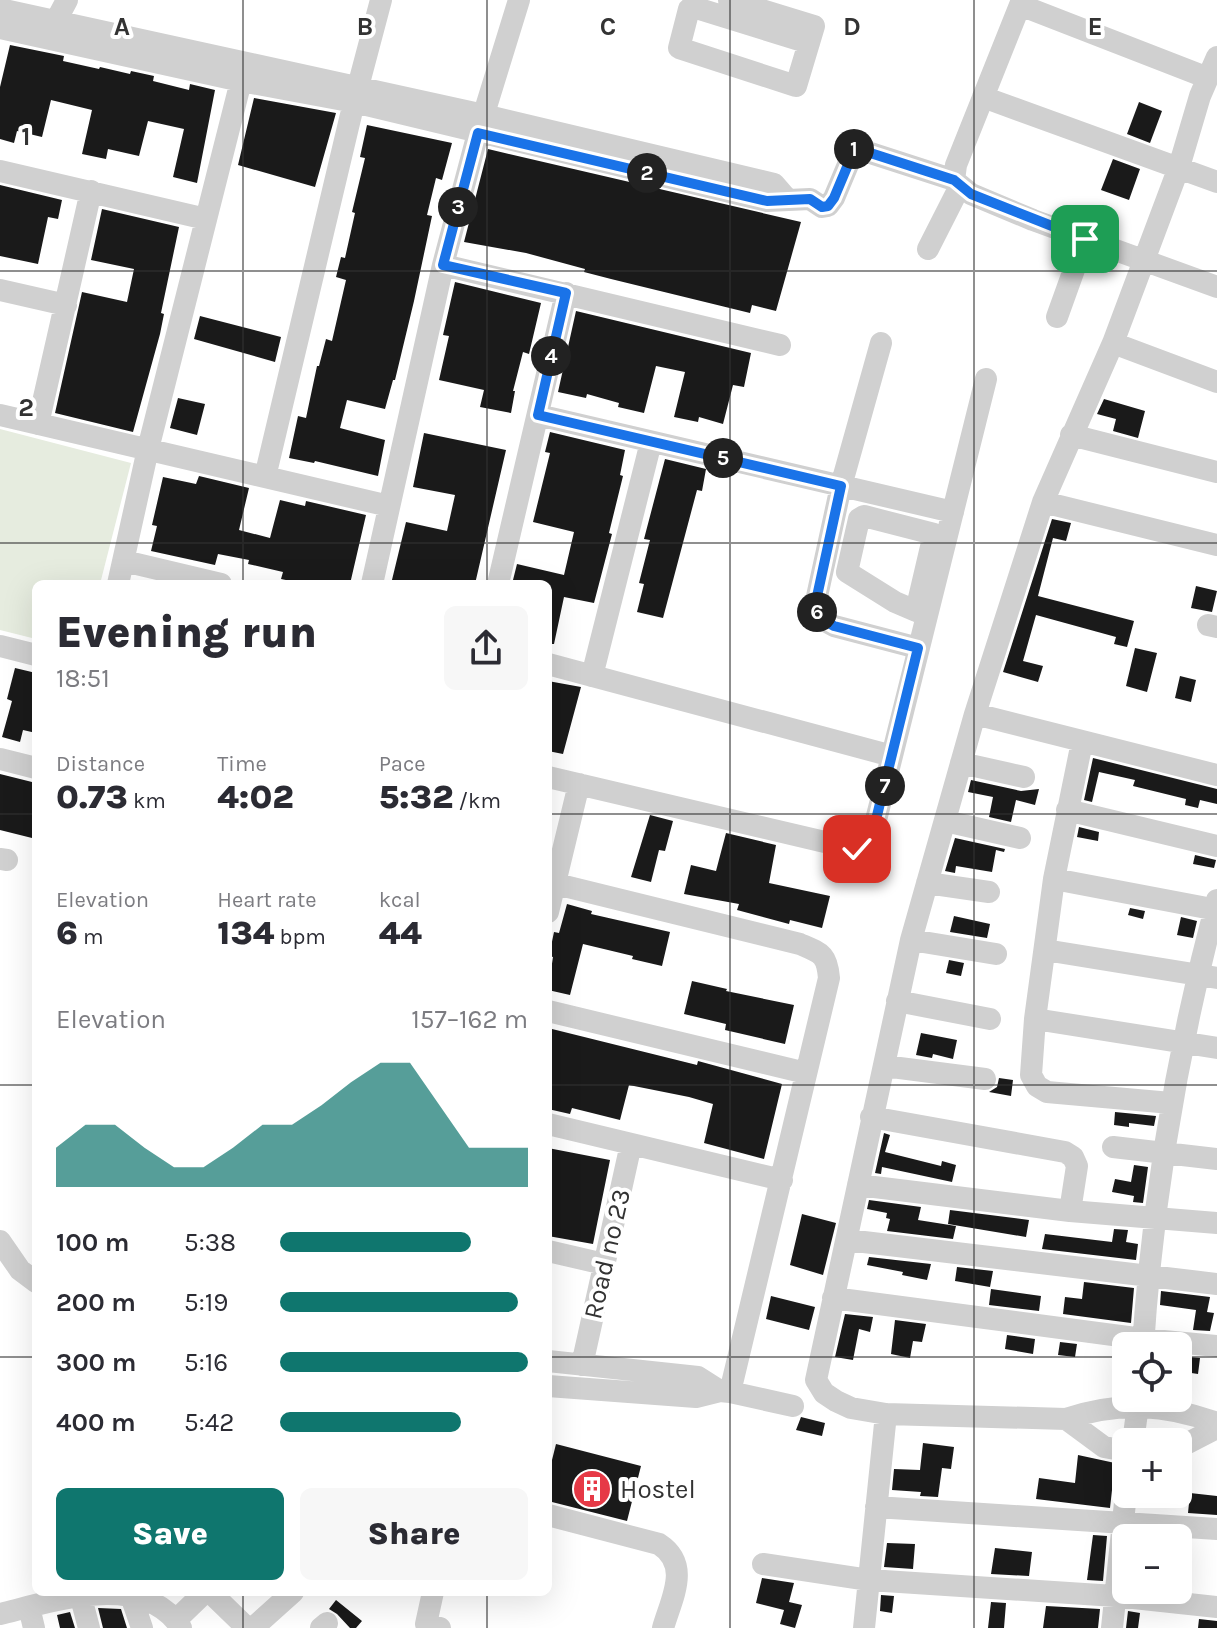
<!DOCTYPE html>
<meta charset="utf-8">
<style>
:root{--surface:#fff;--page:#f7f7f7;--text:#2b2b33;--muted:#7c7c81;--accent:#0f766e}
body{margin:0;font-family:Karla,sans-serif;background:var(--page);color:var(--text);height:100vh;display:flex;flex-direction:column;font-size:30px;white-space:nowrap}
*{box-sizing:border-box;margin:0}
p{font-size:26px;color:var(--muted)}
.icon{flex:none;width:44px;height:44px;fill:none;stroke:currentColor;stroke-width:2;stroke-linecap:round;stroke-linejoin:round}
.map{position:relative;flex:1;overflow:hidden}
.panel{position:absolute;left:32px;top:580px;width:520px;height:1016px;display:flex;flex-direction:column;background:var(--surface);border-radius:12px;box-shadow:0 8px 32px #0002}
.panel>*{flex:none}
.fabs{position:absolute;left:1112px;top:1332px;display:grid;gap:16px}
.fabs a{display:grid;place-items:center;width:80px;height:80px;border-radius:12px;background:var(--surface);box-shadow:0 8px 32px #0002;font-size:40px}
.pin{position:absolute;display:grid;place-items:center;width:68px;height:68px;color:#fff;margin:-34px;border-radius:16px;box-shadow:0 4px 12px #0006}
.km{position:absolute;width:40px;height:40px;margin:-20px;border-radius:50%;background:#222;color:#fff;font-size:22px;line-height:40px;text-align:center}
.round{display:grid;place-items:center;flex:none;width:84px;height:84px;border-radius:12px;background:var(--page)}
.headline{display:flex;align-items:center;justify-content:space-between;height:136px;padding:0 24px}
h1{font-size:44px;font-weight:800;line-height:60px}
.figures{display:grid;grid-template-columns:repeat(3,1fr);gap:12px;height:136px;padding:8px 24px}
.figures div{display:grid;align-content:center}
.figures b{font-size:34px;font-weight:800}
.figures small{font-size:22px;font-weight:400}
.figures p{font-size:22px}
.chart{height:224px;padding:16px 24px}
.chart p{display:flex;justify-content:space-between}
.chart svg{width:100%;height:144px;margin-top:8px;fill:var(--accent);opacity:.7}
.action{display:flex;gap:16px;margin-top:auto;padding:16px 24px}
.action a{flex:1;height:92px;border-radius:12px;background:var(--accent);color:#fff;font-size:32px;font-weight:800;line-height:92px;text-align:center}
.action a+a{background:var(--page);color:var(--text)}
ul{padding:0 24px;list-style:none;font-size:26px}
li{display:grid;grid-template-columns:128px 96px 1fr;align-items:center;height:60px}
li i{height:20px;border-radius:10px;background:var(--accent)}
.map>svg:first-child{display:block}
.green{fill:#e6ecdf}
.building{fill:#1a1a1a}
.lines{fill:none;stroke-linecap:round;stroke-linejoin:round}
.minor{stroke:#d0d0d0;stroke-width:22}
.route-casing{stroke:#fff;stroke-width:16}
.route{stroke:#1a73e8;stroke-width:10}
.grid{fill:none;stroke:#333;stroke-width:2;stroke-opacity:0.55}
.labels{text-anchor:middle;dominant-baseline:central;stroke-width:8;stroke-linejoin:round;paint-order:stroke}
.street-label{font-size:26px;fill:#333;stroke:#fff}
.poi-label{font-size:26px;fill:#333;stroke:#fff;text-anchor:start}
.grid-label{font-size:26px;text-anchor:middle;font-weight:bold;fill:#333;stroke:#fff;stroke-width:8;stroke-linejoin:round;paint-order:stroke}
</style>
<div class="map">
<svg width="1217" height="1628" viewBox="0 0 1217 1628">
<rect width="100%" height="100%" fill="#fff"/>
<path class="green" d="M0 429 131 463 100 584H36V639L0 630Z"/>
<path class="building" d="M10 45 64 56 63 61 99 69 100 67 130 74 131 71 154 76 153 81 189 90 190 84 215 90 197 183 173 177 184 129 148 121 139 156 108 149 106 159 82 154 92 110 51 100 42 137 17 131 14 143 0 139V87Z
M254 98 336 113 315 187 238 165Z
M1139 102 1162 111 1150 143 1127 134Z
M367 125 452 143 442 180 436 178 427 215 432 216 414 301 395 380H393L385 409 347 400 340 428 385 440 378 476 315 461 314 463 289 458 298 416 306 418 317 366H319L326 339 332 341 346 280 336 277 341 257 345 258 355 213 352 212 365 158 360 157Z
M488 149 801 222 776 311 752 305 750 313 611 279 584 272 585 269 526 253 464 242Z
M1113 159 1140 169 1129 200 1101 190Z
M0 185 62 200 58 219 48 217 38 264 0 256Z
M102 209 179 227 161 313 164 314 160 334 133 432 55 413 82 292 127 302 134 269 91 260Z
M455 282 541 303 529 354 523 352 513 391H515L511 413 480 407 484 390 439 380 449 336 443 335Z
M576 311 751 353 744 387 733 385 723 424 699 417 698 422 674 417 685 372 656 366 644 413 618 407 619 403 587 394 586 398 558 392Z
M200 316 281 337 275 362 194 339Z
M178 398 205 404 197 435 170 428Z
M1104 399 1145 411 1138 438 1113 431 1116 419 1097 414Z
M550 432 625 450 620 475 623 476 609 533 612 534 594 603 564 597 554 644H548V584H512L517 564 564 575 574 532 533 522 550 453 545 452Z
M424 433 506 450 475 584H391L406 522 447 531 455 495 413 487Z
M665 459 706 469 702 491 697 490 663 618 637 612 644 584 639 583 650 540 644 539Z
M199 476 249 488 239 530 270 538 280 500 305 506 306 501 366 515 350 584H305L281 579 283 572 248 564 249 560 218 554 215 565 151 551 157 526 152 525 163 477 196 484Z
M1052 519 1071 523 1066 541 1053 538 1038 596 1134 621 1127 647 1114 644 1116 637 1036 615 1023 661 1043 666 1038 682 1003 672Z
M1196 586 1217 591 1212 612 1191 608Z
M1135 648 1157 653 1147 692 1126 686Z
M15 668 36 673V733L23 730 20 742 2 737 12 701 7 699Z
M1180 676 1196 680 1191 702 1175 698Z
M548 681 581 687 563 754 548 751Z
M1093 758 1217 789V804L1200 800 1198 808 1185 805 1186 799 1133 786 1135 780 1099 772 1092 802 1084 800Z
M0 774 36 783V839L0 830Z
M971 780 1021 791 1039 789 1035 805 1016 800 1011 822 989 817 993 797 968 792Z
M650 815 673 821 665 851 659 850 651 882 631 877Z
M1079 827 1099 832 1098 841 1077 837Z
M726 833 776 845 769 883 830 896 822 928 790 920 789 924 737 910 739 904 684 894 691 865 716 871Z
M955 838 1005 849 1004 852 996 850 992 872 956 866 955 873 945 871Z
M1195 855 1216 860 1214 868 1193 864Z
M567 904 592 911 591 914 670 932 662 966 632 959 633 956 583 944 570 995 548 990 553 957 549 956 554 932 559 933Z
M1130 908 1145 911 1143 919 1128 915Z
M954 916 990 924 987 938 950 932Z
M1181 917 1197 921 1193 938 1177 935Z
M949 960 964 963 961 976 946 973Z
M692 981 727 989 726 991 794 1005 785 1044 725 1030 726 1024 684 1014Z
M548 1028 697 1065 698 1061 782 1084 764 1159 704 1143 713 1104 689 1097 629 1085 620 1120 572 1108 570 1114 548 1109Z
M921 1033 957 1040 953 1059 933 1054 932 1058 916 1055Z
M999 1078 1013 1080 1011 1096 989 1092 997 1087Z
M1115 1112 1156 1116 1154 1126 1129 1123V1127L1114 1125Z
M884 1133 890 1135 885 1152 941 1166 942 1161 956 1165 952 1182 882 1167 881 1174 875 1173Z
M548 1148 610 1160 593 1244 548 1236Z
M1134 1165 1148 1167 1143 1203 1133 1202 1134 1196 1112 1192 1115 1179 1131 1182Z
M869 1200 921 1207 918 1220 956 1226 953 1239 887 1231 890 1219 886 1218 887 1213 867 1209Z
M950 1210 1029 1220 1026 1237 948 1224Z
M802 1214 836 1223 823 1275 790 1265Z
M1114 1229 1128 1230 1126 1242 1138 1244 1136 1260 1042 1249 1045 1234 1112 1242Z
M869 1257 931 1264 927 1280 902 1275 903 1272 867 1265Z
M957 1267 993 1271 990 1287 955 1281Z
M1084 1282 1134 1288 1131 1323 1063 1314 1065 1297 1082 1299Z
M991 1289 1041 1296 1039 1311 989 1305Z
M1161 1291 1210 1297 1207 1312 1214 1313 1210 1331 1193 1330 1196 1310 1160 1305Z
M771 1296 815 1307 809 1330 766 1319Z
M845 1314 873 1317 870 1332 859 1329 853 1360 835 1357Z
M895 1320 926 1324 922 1342 913 1341 910 1358 891 1354Z
M1007 1335 1035 1339 1033 1354 1005 1349Z
M1060 1342 1077 1344 1075 1357 1058 1355Z
M1178 1356 1200 1358 1198 1374 1178 1371Z
M801 1417 825 1423 822 1436 796 1430Z
M923 1443 954 1447 951 1469 942 1468 938 1497 920 1496 921 1492 892 1490 894 1469 920 1470Z
M556 1444 641 1466 627 1521 548 1501V1476Z
M1078 1455 1115 1463 1110 1508 1036 1499 1039 1478 1075 1483Z
M1190 1493 1217 1496V1515L1188 1513Z
M1093 1535 1107 1536 1103 1581 1087 1580Z
M887 1543 915 1544 913 1569 884 1567Z
M995 1548 1032 1552 1029 1576 991 1574Z
M762 1578 794 1583 789 1602 802 1605 795 1628 780 1624 784 1610 756 1603Z
M881 1595 894 1596 892 1613 880 1611Z
M336 1600 362 1621 356 1628H350L337 1614 329 1609Z
M991 1602 1006 1603 1004 1628H988Z
M1046 1606 1100 1609 1098 1628H1043Z
M98 1608 121 1609 127 1628H103Z
M1128 1611 1140 1613 1138 1628H1126Z
M70 1612 75 1628H60L57 1615Z
M1199 1619 1217 1621V1628H1198Z"/>
<g class="lines">
<path class="minor" d="M729 0 814 26 796 86 679 48 689 9 693 7 809 43
M1022 0 956 165 954 180 971 194 1033 220 1217 287
M1020 5 1208 78
M0 9 484 115 774 184 787 199
M0 28 241 81 354 102 767 201 810 199 822 207 828 206 834 198 855 148 954 180
M49 34 67 0
M983 97 1217 182
M0 171 206 219
M928 249 960 186
M443 265 780 345
M0 290 66 305
M1057 317 1085 239
M881 343 841 486 816 601C816 615 822 620 834 626L918 648
M1113 343 1217 382
M0 415 389 506
M538 415 953 512
M38 424 91 191
M1071 435 1217 472
M265 477 354 102 381 0
M1043 502 1217 545
M864 516 934 534 916 611 895 602 847 572 859 519Z
M124 561 221 584
M118 584 148 449 241 81
M372 584 443 265 478 133 519 0
M498 584 566 293
M1208 625 1217 627
M0 646 36 655
M548 664 892 756
M592 676 651 442
M975 714 1217 775
M1082 742 1054 879 1035 1019 1031 1075 1037 1086 1047 1092 1171 1103
M0 759 36 768
M961 763 1024 777
M548 777 846 847 857 849 867 846 873 832 986 379
M1067 810 1217 846
M945 821 1020 838
M0 859 7 860
M1054 879 1217 910
M548 882 800 944C821 953 827 954 829 978L730 1392 720 1391 696 1397 548 1386
M927 883 989 892
M548 912 579 784
M911 940 996 954
M1045 950 1217 978
M897 1001 990 1019
M548 1011 806 1073
M1035 1019 1217 1048
M884 1066 985 1079
M871 1117 1065 1152 1073 1157 1077 1166 1070 1211
M548 1124 782 1180
M1113 1147 1217 1159
M858 1185 1070 1211 1217 1223
M847 1240 1217 1284
M0 1241 20 1270 36 1282
M548 1251 604 1264
M833 1298 1143 1339 1217 1346
M1143 1346C1153 1195 1178 1046 1217 900
M548 1361 698 1377 720 1391
M582 1365 631 1144
M730 1392 793 1406
M1066 1419 886 1414 851 1408 836 1401 824 1393 816 1380 911 940 975 714 1043 502 1113 343 1179 167 1200 96 1217 57
M1133 1442 1139 1398
M1178 1448 1217 1428
M1126 1451 1104 1447 1066 1419C1119 1401 1165 1404 1217 1423
M876 1507 1217 1529
M548 1515 659 1544C691 1565 672 1597 663 1628
M763 1564 869 1580 1115 1596 1217 1607
M210 1592 247 1628
M433 1592 426 1624 440 1628
M80 1594 89 1628
M131 1596 142 1628
M29 1607 34 1628
M0 1614C53 1601 144 1570 181 1628
M176 1620 205 1592
M253 1628 293 1592
M321 1628 327 1623
M864 1628 886 1414
M1112 1628 1126 1493"/>
</g>
<g class="lines">
<defs>
<path id="route" d="M857 849 867 846 873 832 918 648 834 626C822 620 816 615 816 601L841 486 538 415 566 293 443 265 478 133 767 201 810 199 822 207 828 206 834 198 855 148 954 180 971 194 1085 239"/>
</defs>
<use href="#route" class="route-casing"/>
<use href="#route" class="route"/>
</g>
<path class="grid" d="M243 0V584M487 0V584M730 0V1628M974 0V1628M0 271H1217M0 543H1217M0 814H36M548 814H1217M0 1085H36M548 1085H1217M0 1357H36M548 1357H1126M1178 1357H1217M243 1592V1628M487 1592V1628"/>
<defs>
<symbol id="building-disc" viewBox="-11 -11 22 22"><circle r="9.5" fill="#e63946" stroke="#fff"/><path d="M-4-6H4V6H1V3H-1V6H-4ZM-2.5-4.3h1.7v1.8h-1.7ZM.8-4.3h1.7v1.8H.8ZM-2.5-1h1.7V.8h-1.7ZM.8-1h1.7V.8H.8Z" fill="#fff"/></symbol>
</defs>
<g fill-rule="evenodd">
<use href="#building-disc" x="570" y="1467" width="44" height="44"/>
</g>
<g class="labels">
<g class="street-label">
<text transform="translate(607 1254) rotate(-77)">Road no 23</text>
</g>
<g class="poi-label">
<text x="620" y="1489">Hostel</text>
</g>
</g>
<g class="grid-label">
<text x="122" y="35">A</text>
<text x="365" y="35">B</text>
<text x="608" y="35">C</text>
<text x="852" y="35">D</text>
<text x="1095" y="35">E</text>
<text x="26" y="145">1</text>
<text x="26" y="416">2</text>
</g>
</svg>
<div class="fabs">
<a><svg class="icon" aria-label="locate" viewBox="0 0 24 24"><circle cx="12" cy="12" r="6"/><path d="M12 2v4M12 18v4M2 12h4M18 12h4"/></svg></a>
<a>+</a>
<a>−</a>
</div>
<div class="pin" style="left:1085px;top:239px;background:#1e9e55"><svg class="icon" aria-label="arrive" viewBox="0 0 24 24"><path d="M6 21V4h12l-3 4 3 4H6"/></svg></div>
<div class="pin" style="left:857px;top:849px;background:#d93025"><svg class="icon" aria-label="check" viewBox="0 0 24 24"><path d="M5 12l5 5 9-10"/></svg></div>
<b class="km" style="left:854px;top:149px">1</b>
<b class="km" style="left:647px;top:173px">2</b>
<b class="km" style="left:458px;top:207px">3</b>
<b class="km" style="left:551px;top:356px">4</b>
<b class="km" style="left:723px;top:458px">5</b>
<b class="km" style="left:817px;top:612px">6</b>
<b class="km" style="left:885px;top:786px">7</b>
<section class="panel">
<div class="headline"><div><h1>Evening run</h1><p>18:51</p></div><a class="round"><svg class="icon" aria-label="share" viewBox="0 0 24 24"><path d="M12 15V3M7 8l5-5 5 5M5 13v7h14v-7"/></svg></a></div>
<div class="figures">
<div><p>Distance</p><b>0.73<small> km</small></b></div>
<div><p>Time</p><b>4:02</b></div>
<div><p>Pace</p><b>5:32<small> /km</small></b></div>
</div>
<div class="figures">
<div><p>Elevation</p><b>6<small> m</small></b></div>
<div><p>Heart rate</p><b>134<small> bpm</small></b></div>
<div><p>kcal</p><b>44</b></div>
</div>
<div class="chart"><p><span>Elevation</span>157–162 m</p>
<svg viewBox="0 0 160 44" preserveAspectRatio="none"><path d="M0 44V32L10 25L20 25L30 32L40 38L50 38L60 32L70 25L80 25L90 19L100 12L110 6L120 6L130 19L140 32L150 32L160 32V44z"/></svg>
</div>
<ul>
<li><b>100 m</b>5:38<i style="width:77%"></i></li>
<li><b>200 m</b>5:19<i style="width:96%"></i></li>
<li><b>300 m</b>5:16<i style="width:100%"></i></li>
<li><b>400 m</b>5:42<i style="width:73%"></i></li>
</ul>
<div class="action"><a>Save</a><a>Share</a></div>
</section>
</div>
